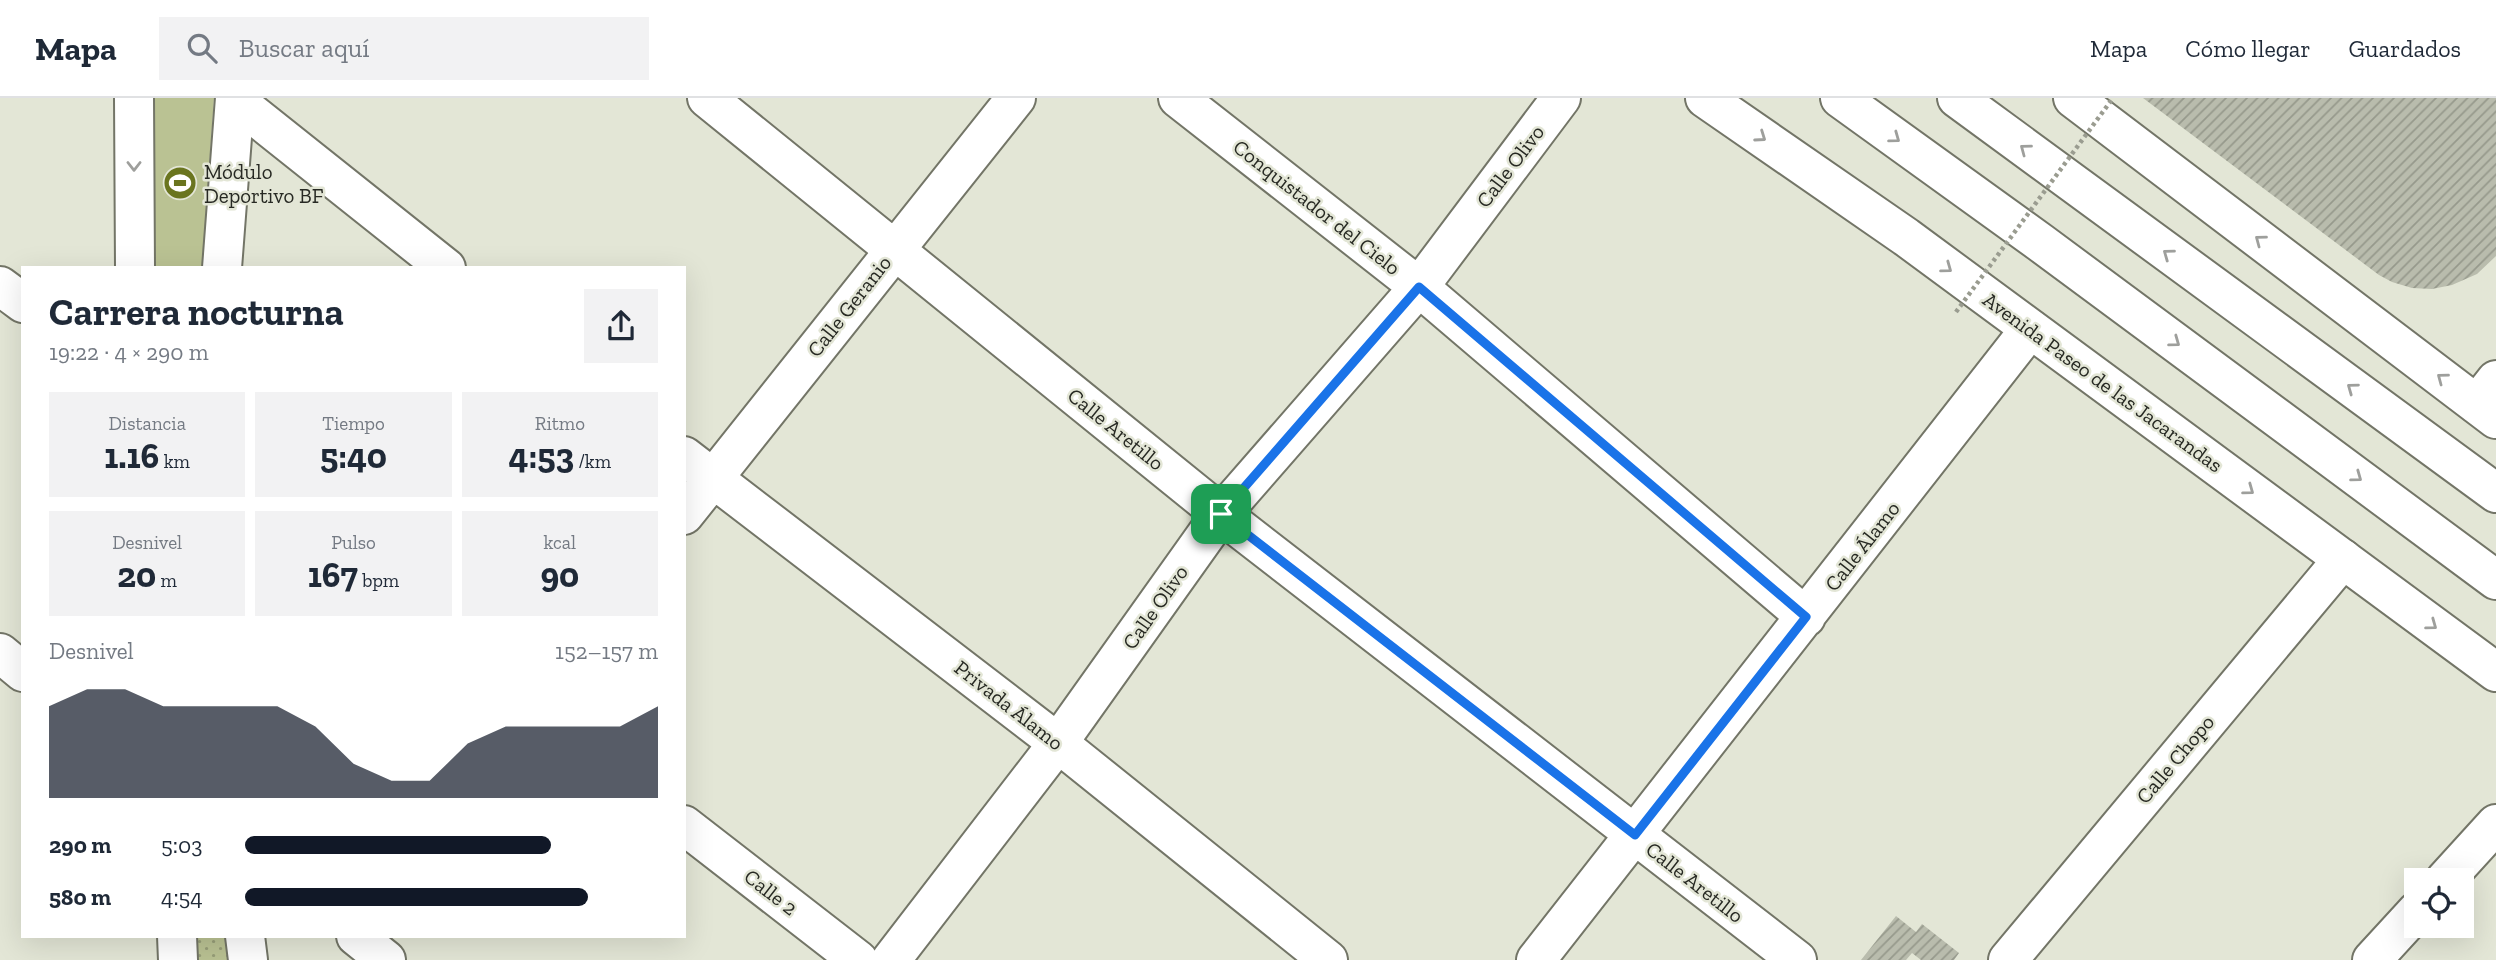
<!DOCTYPE html>
<html lang="es">
<meta charset="utf-8">
<style>
:root{--surface:#fff;--page:#f2f2f3;--text:#1f2937;--muted:#747a83;--line:#e0e1e3;--accent:#111827}
body{margin:0;font-family:"Zilla Slab",serif;background:var(--page);color:var(--text);height:100vh;display:flex;flex-direction:column;font-size:26px;white-space:nowrap}
*{box-sizing:border-box;margin:0}
p{font-size:23px;color:var(--muted)}
.icon{flex:none;width:38px;height:38px;fill:none;stroke:currentColor;stroke-width:2;stroke-linecap:round;stroke-linejoin:round}
.map{position:relative;flex:1;overflow:hidden}
.sheet{position:absolute;left:21px;top:168px;width:665px;height:672px;display:flex;flex-direction:column;background:var(--surface);border-radius:0px;box-shadow:0 7px 28px #0002}
.sheet>*{flex:none}
.controls{position:absolute;left:2404px;top:770px;display:grid;gap:14px}
.controls a{display:grid;place-items:center;width:70px;height:70px;border-radius:0px;background:var(--surface);box-shadow:0 7px 28px #0002;font-size:35px}
.pin{position:absolute;display:grid;place-items:center;width:60px;height:60px;color:#fff;margin:-30px;border-radius:14px;box-shadow:0 4px 10px #0006}
.round{display:grid;place-items:center;flex:none;width:74px;height:74px;border-radius:0px;background:var(--page)}
.head{display:flex;align-items:center;justify-content:space-between;height:119px;padding:0 28px}
h1{font-size:38px;font-weight:700;line-height:52px}
.stats{display:grid;grid-template-columns:repeat(3,1fr);gap:10px;height:119px;padding:7px 28px}
.stats div{display:grid;align-content:center;border-radius:0px;background:var(--page);text-align:center}
.stats b{font-size:35px;font-weight:700}
.stats small{font-size:19px;font-weight:400}
.stats p{font-size:19px}
.chart{height:196px;padding:14px 28px}
.chart p{display:flex;justify-content:space-between}
.chart svg{width:100%;height:126px;margin-top:7px;fill:var(--accent);opacity:.7}
ul{padding:0 28px;list-style:none;font-size:23px}
li{display:grid;grid-template-columns:112px 84px 1fr;align-items:center;height:52px}
li i{height:18px;border-radius:9px;background:var(--accent)}
header{display:flex;align-items:center;gap:42px;box-sizing:border-box;height:98px;padding:0 35px;background:var(--surface);border-bottom:2px solid var(--line)}
header strong{font-size:33px}
nav{display:flex;gap:38px;margin-inline-start:auto;font-size:24px}
.search{width:490px;height:63px;background:var(--page);display:flex;align-items:center;gap:18px;box-sizing:border-box;padding:0 24px;border-radius:0px;color:var(--muted);font-size:26px}
.map>svg:first-child{display:block}
.park{fill:url(#park-dots)}
.garden{fill:#bac293}
.building{fill:url(#building-hatch)}
.lines{fill:none;stroke-linecap:round;stroke-linejoin:round}
.street-casing{stroke:#737567;stroke-width:42}
.secondary-casing{stroke:#737567;stroke-width:42}
.highway-casing{stroke:#737567;stroke-width:42}
.street{stroke:#fff;stroke-width:38}
.secondary{stroke:#fff;stroke-width:38}
.highway{stroke:#fff;stroke-width:38}
.path-bridge{stroke:#9a9c90;stroke-width:4.5;stroke-dasharray:3.5 3.5;stroke-linecap:butt}
.oneway{stroke:#9e9f9c}
.route-casing{stroke:#fff;stroke-width:14}
.route{stroke:#1a73e8;stroke-width:9}
.labels{text-anchor:middle;dominant-baseline:central;stroke-width:5;stroke-linejoin:round;paint-order:stroke}
.street-label{font-size:21px;fill:#272923;stroke:#e3e6d6}
.poi-label{font-size:21px;fill:#272923;stroke:#e3e6d6;text-anchor:start}
</style>
<header>
<strong>Mapa</strong>
<div class="search"><svg class="icon" aria-label="search" viewBox="0 0 24 24"><circle cx="10" cy="10" r="6"/><path d="M15 15l6 6"/></svg>Buscar aquí</div>
<nav><a>Mapa</a><a>Cómo llegar</a><a>Guardados</a></nav>
</header>
<div class="map">
<svg width="2496" height="862" viewBox="0 0 2496 862">
<defs>
<pattern id="park-dots" width="8" height="8" patternUnits="userSpaceOnUse" patternTransform="scale(1.75)"><rect width="8" height="8" fill="#bac293"/><path d="M2 2h.1M6 6h.1" fill="none" stroke="#979e78" stroke-width="1.8" stroke-linecap="round"/></pattern>
<pattern id="building-hatch" width="6" height="6" patternUnits="userSpaceOnUse" patternTransform="scale(1.75)"><rect width="6" height="6" fill="#b9bcad"/><path d="M-1 1l2-2M0 6l6-6M5 7l2-2" fill="none" stroke="#96998c"/></pattern>
</defs>
<rect width="100%" height="100%" fill="#e3e6d6"/>
<path class="park" d="M191 838H229L231 862H192Z"/>
<path class="garden" d="M153 0H214L202 170H150Z"/>
<path class="building" d="M2143 0H2496V158L2477 176 2452 187 2432 191 2412 190 2392 184 2379 177Z
M1896 818 1916 834 1922 826 1959 855 1954 862H1921L1912 855 1906 862H1861Z"/>
<g class="lines">
<defs>
<path id="street" d="M707 0 1221 416 1797 862
M1178 0 1419 189 1806 519
M235 2 446 170
M0 188 23 205
M2477 306 2496 282
M684 358 1058 645 1328 862
M684 417 1016 0
M0 555 23 574
M684 727 858 862
M2445 782 2496 726
M356 838 386 862
M891 862 1058 645 1221 416 1419 189 1561 0
M1536 862 2030 231
M2008 862 2343 461
M2372 862 2417 813"/>
<path id="secondary" d="M134 0 135 170
M1705 0 1906 139 2496 574
M2073 0 2496 321
M222 170 235 0
M177 838 178 862
M245 838 248 862"/>
<path id="highway" d="M1840 0 2041 145 2496 482
M1957 0 2496 395"/>
</defs>
<use href="#street" class="street-casing"/>
<use href="#secondary" class="secondary-casing"/>
<use href="#highway" class="highway-casing"/>
<use href="#street" class="street"/>
<use href="#secondary" class="secondary"/>
<use href="#highway" class="highway"/>
<path class="path-bridge" d="M1956 214 2113 0"/>
</g>
<defs><path id="oneway-chevron" d="M-2-3.5L2.5 0L-2 3.5" fill="none" stroke-width="1.6" stroke-linecap="round" stroke-linejoin="round" transform="scale(1.75)"/></defs>
<g class="oneway">
<use href="#oneway-chevron" transform="translate(1761 39) rotate(35)"/>
<use href="#oneway-chevron" transform="translate(1895 40) rotate(36)"/>
<use href="#oneway-chevron" transform="translate(2025 51) rotate(-143)"/>
<use href="#oneway-chevron" transform="translate(134 68) rotate(90)"/>
<use href="#oneway-chevron" transform="translate(2260 142) rotate(-143)"/>
<use href="#oneway-chevron" transform="translate(2168 156) rotate(-144)"/>
<use href="#oneway-chevron" transform="translate(1947 170) rotate(36)"/>
<use href="#oneway-chevron" transform="translate(2175 244) rotate(36)"/>
<use href="#oneway-chevron" transform="translate(2442 280) rotate(-143)"/>
<use href="#oneway-chevron" transform="translate(2352 290) rotate(-144)"/>
<use href="#oneway-chevron" transform="translate(2357 379) rotate(36)"/>
<use href="#oneway-chevron" transform="translate(2249 392) rotate(36)"/>
<use href="#oneway-chevron" transform="translate(2432 527) rotate(36)"/>
</g>
<g class="lines">
<defs>
<path id="route" d="M1419 189 1806 519 1635 737 1221 416Z"/>
</defs>
<use href="#route" class="route-casing"/>
<use href="#route" class="route"/>
</g>
<defs>
<symbol id="stadium-disc" viewBox="-11 -11 22 22"><circle r="9.5" fill="#6a751f" stroke="#e3e6d6"/><path d="M0-5a6.5 5 0 1 0 0 10a6.5 5 0 1 0 0-10ZM-3.5-1.8h7v3.6h-7Z" fill="#fff"/></symbol>
</defs>
<g fill-rule="evenodd">
<use href="#stadium-disc" x="161" y="66" width="38" height="38"/>
</g>
<g class="labels">
<g class="street-label">
<text transform="translate(1510 68) rotate(-53)">Calle Olivo</text>
<text transform="translate(1317 109) rotate(38)">Conquistador del Cielo</text>
<text transform="translate(849 208) rotate(-52)">Calle Geranio</text>
<text transform="translate(2103 284) rotate(36)">Avenida Paseo de las Jacarandas</text>
<text transform="translate(1116 331) rotate(39)">Calle Aretillo</text>
<text transform="translate(1862 448) rotate(-52)">Calle Álamo</text>
<text transform="translate(1155 509) rotate(-55)">Calle Olivo</text>
<text transform="translate(1009 607) rotate(38)">Privada Álamo</text>
<text transform="translate(2175 661) rotate(-50)">Calle Chopo</text>
<text transform="translate(1695 784) rotate(38)">Calle Aretillo</text>
<text transform="translate(771 794) rotate(38)">Calle 2</text>
</g>
<g class="poi-label">
<text x="204" y="73">Módulo<tspan x="204" dy="24">Deportivo BF</tspan></text>
</g>
</g>
</svg>
<div class="controls">
<a><svg class="icon" aria-label="locate" viewBox="0 0 24 24"><circle cx="12" cy="12" r="6"/><path d="M12 2v4M12 18v4M2 12h4M18 12h4"/></svg></a>
</div>
<div class="pin" style="left:1221px;top:416px;background:#1e9e55"><svg class="icon" aria-label="arrive" viewBox="0 0 24 24"><path d="M6 21V4h12l-3 4 3 4H6"/></svg></div>
<section class="sheet">
<div class="head"><div><h1>Carrera nocturna</h1><p>19:22 · 4 × 290 m</p></div><a class="round"><svg class="icon" aria-label="share" viewBox="0 0 24 24"><path d="M12 15V3M7 8l5-5 5 5M5 13v7h14v-7"/></svg></a></div>
<div class="stats">
<div><p>Distancia</p><b>1.16<small> km</small></b></div>
<div><p>Tiempo</p><b>5:40</b></div>
<div><p>Ritmo</p><b>4:53<small> /km</small></b></div>
</div>
<div class="stats">
<div><p>Desnivel</p><b>20<small> m</small></b></div>
<div><p>Pulso</p><b>167<small> bpm</small></b></div>
<div><p>kcal</p><b>90</b></div>
</div>
<div class="chart"><p><span>Desnivel</span>152–157 m</p>
<svg viewBox="0 0 160 44" preserveAspectRatio="none"><path d="M0 44V12L10 6L20 6L30 12L40 12L50 12L60 12L70 19L80 32L90 38L100 38L110 25L120 19L130 19L140 19L150 19L160 12V44z"/></svg>
</div>
<ul>
<li><b>290 m</b>5:03<i style="width:74%"></i></li>
<li><b>580 m</b>4:54<i style="width:83%"></i></li>
</ul>
</section>
</div>
